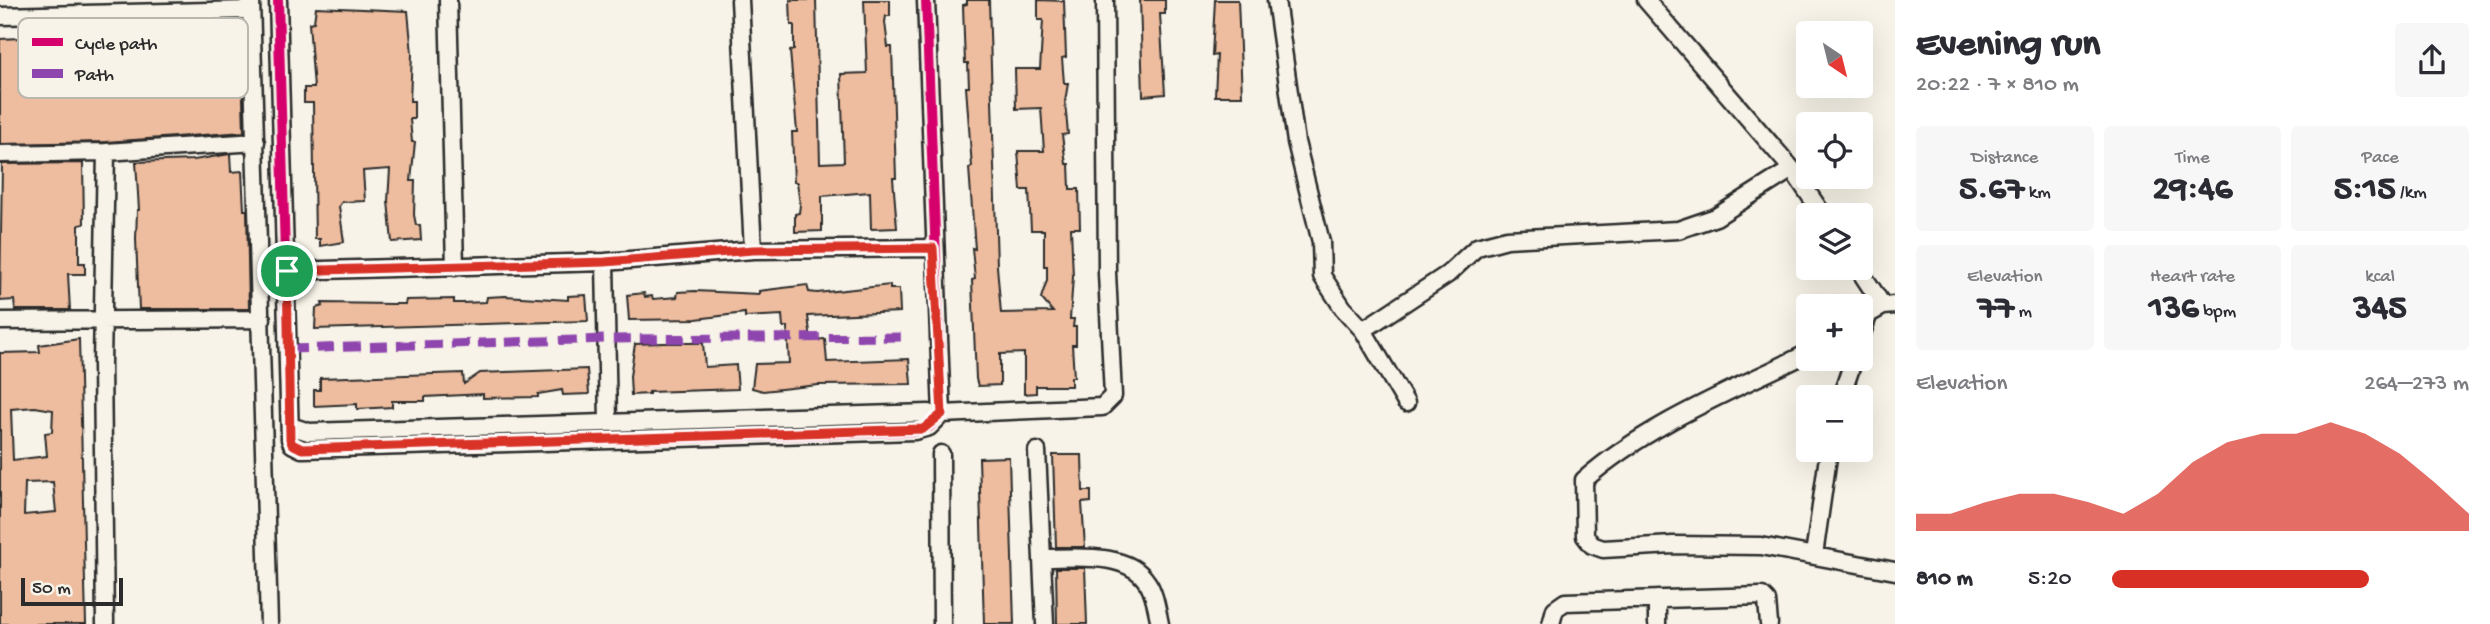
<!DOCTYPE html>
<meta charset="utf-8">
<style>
:root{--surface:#fff;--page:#f7f7f7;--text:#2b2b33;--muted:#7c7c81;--accent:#d93025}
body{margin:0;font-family:"Gochi Hand",sans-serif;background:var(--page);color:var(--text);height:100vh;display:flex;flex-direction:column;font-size:26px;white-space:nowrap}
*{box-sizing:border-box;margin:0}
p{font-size:23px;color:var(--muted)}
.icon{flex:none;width:38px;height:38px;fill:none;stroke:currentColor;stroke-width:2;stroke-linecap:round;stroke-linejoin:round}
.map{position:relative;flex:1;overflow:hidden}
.details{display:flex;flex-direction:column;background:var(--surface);width:595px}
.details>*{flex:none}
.needle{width:46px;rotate:145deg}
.buttons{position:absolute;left:1796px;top:21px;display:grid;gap:14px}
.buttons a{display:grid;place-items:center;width:77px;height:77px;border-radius:7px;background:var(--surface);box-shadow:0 7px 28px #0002;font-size:35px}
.scale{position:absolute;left:21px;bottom:18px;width:102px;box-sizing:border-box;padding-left:7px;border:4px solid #2b2b2b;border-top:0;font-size:19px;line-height:24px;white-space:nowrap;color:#2b2b2b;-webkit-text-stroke:5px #f7f3e8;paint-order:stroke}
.pin{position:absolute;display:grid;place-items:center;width:60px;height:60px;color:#fff;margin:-30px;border:4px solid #fff;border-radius:50%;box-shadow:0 2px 7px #0007}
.round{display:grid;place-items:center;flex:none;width:74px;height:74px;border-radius:7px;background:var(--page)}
.summary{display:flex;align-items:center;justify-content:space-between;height:119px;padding:0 21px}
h1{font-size:38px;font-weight:700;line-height:52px}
.stats{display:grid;grid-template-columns:repeat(3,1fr);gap:10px;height:119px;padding:7px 21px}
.stats div{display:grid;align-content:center;border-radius:7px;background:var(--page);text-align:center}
.stats b{font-size:35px;font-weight:700}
.stats small{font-size:19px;font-weight:400}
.stats p{font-size:19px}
.chart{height:196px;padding:14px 21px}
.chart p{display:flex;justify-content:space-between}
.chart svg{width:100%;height:126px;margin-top:7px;fill:var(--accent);opacity:.7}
ul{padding:0 21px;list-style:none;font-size:23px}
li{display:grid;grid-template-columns:112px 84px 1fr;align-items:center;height:52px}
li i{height:18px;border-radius:9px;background:var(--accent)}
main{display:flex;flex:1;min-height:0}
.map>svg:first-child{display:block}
.building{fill:#eebd9f;stroke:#2b2b2b;stroke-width:2;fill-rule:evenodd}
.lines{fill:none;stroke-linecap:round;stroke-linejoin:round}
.minor-casing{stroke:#2b2b2b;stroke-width:21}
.minor{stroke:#f7f3e8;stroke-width:16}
.quiet{stroke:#8e44ad;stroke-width:9;stroke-dasharray:18 9;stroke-linecap:butt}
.cycleway-casing{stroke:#f7f3e8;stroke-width:15}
.cycleway{stroke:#d6006c;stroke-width:10}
.route-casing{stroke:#fff;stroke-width:14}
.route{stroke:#d93025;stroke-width:9}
.key{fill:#f7f3e8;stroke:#bab7af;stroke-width:2}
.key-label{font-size:19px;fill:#2b2b2b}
</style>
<main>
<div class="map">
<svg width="1895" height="624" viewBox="0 0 1895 624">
<rect width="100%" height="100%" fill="#f7f3e8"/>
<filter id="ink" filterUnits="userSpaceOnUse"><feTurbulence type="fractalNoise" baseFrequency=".0143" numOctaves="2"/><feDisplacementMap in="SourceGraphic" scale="14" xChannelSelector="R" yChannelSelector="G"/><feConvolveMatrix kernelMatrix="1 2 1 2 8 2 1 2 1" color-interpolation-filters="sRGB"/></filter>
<g filter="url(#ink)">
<path class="building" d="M790 0H816L820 163 844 162 841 74 867 73 864 0H890V16H886L885 22 888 47H892L896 178H893L897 228 871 229 870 192 822 196V231L795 232V214L799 213 800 205 797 182H794L792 132H797L790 51 794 50V25H791Z
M967 0H989L997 266 1001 313 1053 312 1041 298 1047 280V266H1044V230H1031L1029 190H1021L1018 151H1044L1041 108 1016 109 1015 69H1040L1043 20H1038V0L1064 1 1066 57 1062 58 1064 83H1068L1065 102 1068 134 1062 135 1066 164H1069L1070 189H1079L1080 228H1071L1073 277 1070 319H1074L1073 327H1076V345H1072L1074 377H1071V386H1036V393L1024 394V353L1000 354V385L978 386 976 379 972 280 975 279 972 248 975 249 969 168 972 167 966 87H969L968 63H965L964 36 963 5 967 4Z
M1140 0H1165V14H1160L1165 94 1143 96Z
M1215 0H1238L1242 96H1215L1217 55 1212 56Z
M316 7 408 11 412 54 410 101H414V119H410L412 142H415L411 181H415L414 215 416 225H420L421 240 392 242 388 201 390 169 363 171 365 201 342 202 339 206 344 242 320 246V239H315L313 103H304V88H314L309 23 314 22Z
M185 33H202V36L241 35 244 132 106 142 0 144V39L107 34V48L146 47V40H175V35Z
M230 154 231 172 242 171 244 210H247L249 309H139L136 239 137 210H139L136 162 194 160Z
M83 163 84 224 79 225V263H85V274H68L70 310H15L14 300 0 301 2 164Z
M807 285 809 292 817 293 890 285V289H899L900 312 808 316 811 340 825 339 827 362 909 359 911 384 818 385 763 391 752 388 755 364 789 363 787 327H783L782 315 745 317V313L696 319 629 320 627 295 644 293 645 297 652 296 653 299 677 297 678 292 695 291 759 294V291Z
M586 295 588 321 315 329 316 308 323 306 322 303 392 304H405L406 300 454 299V303H462L486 302 487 297 505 296 568 300V296Z
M79 339 86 624H0V353L40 352 39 345ZM35 407 53 410 52 432 45 433 47 456 13 460 11 409ZM53 482 56 512 24 515 25 483Z
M663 343H703L705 367 736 365 738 389 649 392V394L631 395 630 376 635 344Z
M587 369 589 394 563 395 562 390 538 394V397L483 398V394L425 397V401H392V407L357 409V404L314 406V390H320V378L463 373 464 384 480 373Z
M1053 455H1082L1083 491H1091V502L1082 503 1085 547H1056Z
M1009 457 1014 624H984L979 458Z
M1056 568H1085L1087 624H1057Z"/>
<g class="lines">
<defs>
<path id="minor" d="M251 0 269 624
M278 0 290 439 292 444 302 449 915 431 929 427 942 414 926 0
M448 0 455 267
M740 0 753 250
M1276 0 1296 142 1321 242 1322 276 1343 308 1363 330
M1646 0 1792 169 1823 215
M0 16 251 10
M106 152 256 142
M0 154 106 152 102 363 105 624
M605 262 608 423
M1858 268 1883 306
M287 271 605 262 753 250 933 248
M1860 319 1883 306 1895 305
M0 321 262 319
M1860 339 1869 313
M1808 353C1732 391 1649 423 1584 480L1585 536 1592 545 1603 549 1673 545 1761 546 1895 571
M1841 397 1854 359
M1406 403 1363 330 1448 274 1477 247 1507 239 1678 230 1716 217 1792 169
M942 414 1102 407 1113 396 1107 273 1105 0
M290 426 309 432 929 413 937 418
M1037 451 1045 624
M941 454 942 624
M1814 555 1829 450
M1043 558C1074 558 1128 551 1147 582 1155 593 1157 611 1160 624
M1657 599V624
M1551 624 1555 609 1565 602 1762 596 1767 601 1769 624"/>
</defs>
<use href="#minor" class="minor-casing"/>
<use href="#minor" class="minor"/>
<path class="quiet" d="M289 349 606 339 905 337"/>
<defs>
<path id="cycleway" d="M278 0 290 439 292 444 302 449 915 431 929 427 942 414 926 0
M287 271 605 262 753 250 933 248"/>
</defs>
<use href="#cycleway" class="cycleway-casing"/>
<use href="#cycleway" class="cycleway"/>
</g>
</g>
<g class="lines" filter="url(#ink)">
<defs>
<path id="route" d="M933 248 942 414 923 429 302 449 292 444 290 439 287 271 605 262 753 250Z"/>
</defs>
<use href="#route" class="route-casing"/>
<use href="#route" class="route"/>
</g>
<rect x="18" y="18" width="230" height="80" rx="10" class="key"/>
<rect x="32" y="38" width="31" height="8" fill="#d6006c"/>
<rect x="32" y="69" width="31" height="9" fill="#8e44ad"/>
<g class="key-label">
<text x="75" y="49">Cycle path</text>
<text x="75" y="80">Path</text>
</g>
</svg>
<div class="buttons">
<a><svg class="needle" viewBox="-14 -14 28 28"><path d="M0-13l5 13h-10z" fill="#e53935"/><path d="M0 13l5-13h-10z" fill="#7c7c81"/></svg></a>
<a><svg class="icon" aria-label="locate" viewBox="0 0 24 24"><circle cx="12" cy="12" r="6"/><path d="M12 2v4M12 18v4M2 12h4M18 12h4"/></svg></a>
<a><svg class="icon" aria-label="layers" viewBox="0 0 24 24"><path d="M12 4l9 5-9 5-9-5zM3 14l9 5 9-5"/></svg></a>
<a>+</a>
<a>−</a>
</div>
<div class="scale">50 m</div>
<div class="pin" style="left:287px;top:271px;background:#1e9e55"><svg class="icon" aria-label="arrive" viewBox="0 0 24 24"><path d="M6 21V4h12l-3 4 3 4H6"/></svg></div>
</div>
<section class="details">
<div class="summary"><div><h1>Evening run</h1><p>20:22 · 7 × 810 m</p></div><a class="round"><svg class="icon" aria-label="share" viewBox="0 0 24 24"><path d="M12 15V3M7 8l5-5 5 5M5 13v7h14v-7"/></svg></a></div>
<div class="stats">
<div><p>Distance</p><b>5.67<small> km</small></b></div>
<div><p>Time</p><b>29:46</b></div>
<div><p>Pace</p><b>5:15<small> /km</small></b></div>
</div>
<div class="stats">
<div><p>Elevation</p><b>77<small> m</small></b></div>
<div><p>Heart rate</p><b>136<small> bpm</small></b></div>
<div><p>kcal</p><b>345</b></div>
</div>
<div class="chart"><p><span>Elevation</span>264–273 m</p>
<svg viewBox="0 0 160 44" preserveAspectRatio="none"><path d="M0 44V38L10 38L20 34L30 31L40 31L50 34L60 38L70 31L80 20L90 13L100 10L110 10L120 6L130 10L140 17L150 27L160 38V44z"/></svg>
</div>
<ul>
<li><b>810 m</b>5:20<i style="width:72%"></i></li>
</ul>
</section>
</main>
